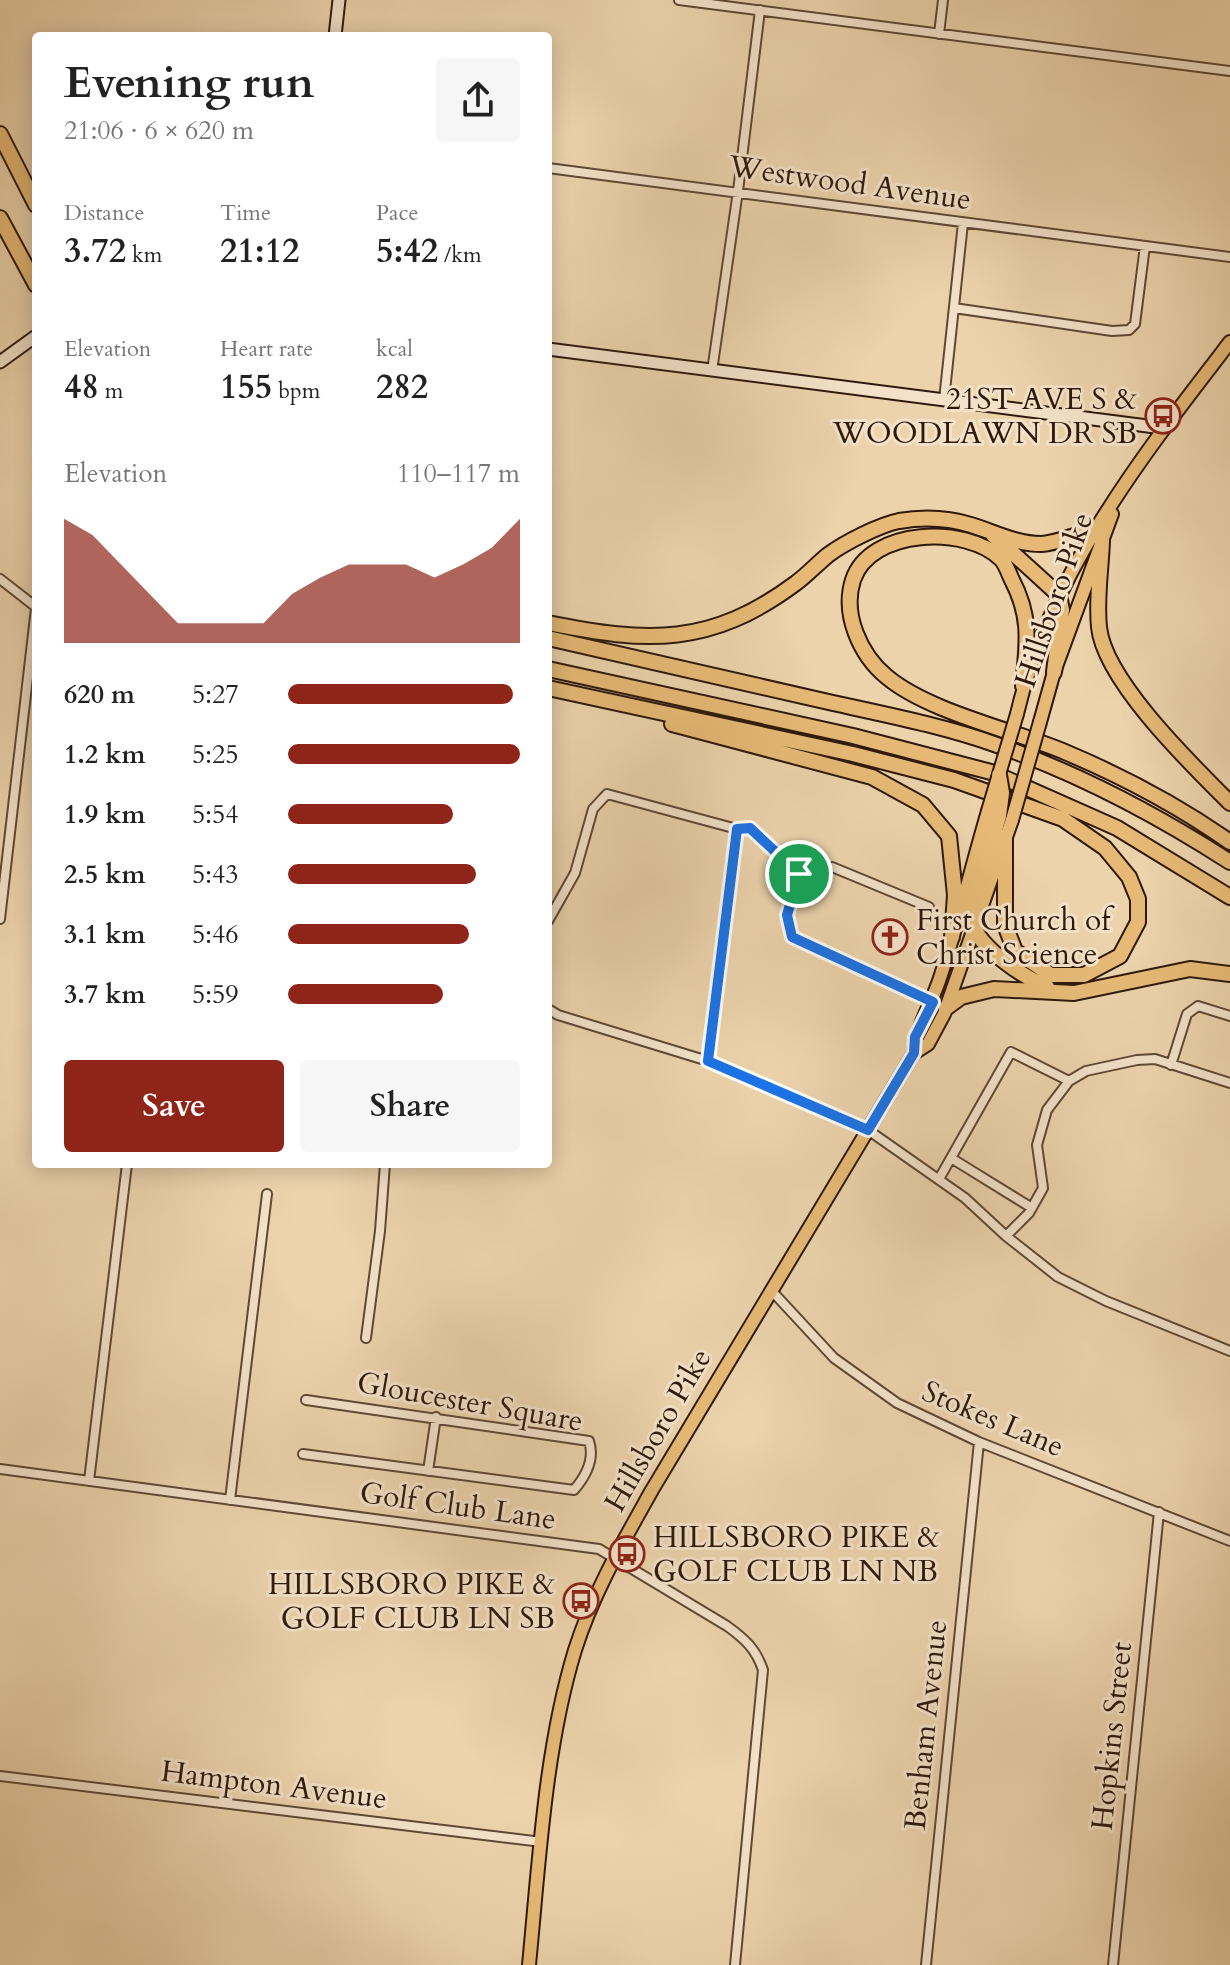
<!DOCTYPE html>
<meta charset="utf-8">
<style>
:root{--surface:#fff;--page:#f6f6f6;--text:#222;--muted:#767676;--accent:#8f2418}
body{margin:0;font-family:Cardo,serif;background:var(--page);color:var(--text);height:100vh;display:flex;flex-direction:column;font-size:30px;white-space:nowrap}
*{box-sizing:border-box;margin:0}
p{font-size:26px;color:var(--muted)}
.icon{flex:none;width:44px;height:44px;fill:none;stroke:currentColor;stroke-width:2;stroke-linecap:round;stroke-linejoin:round}
.map{position:relative;flex:1;overflow:hidden}
.drawer{position:absolute;left:32px;top:32px;width:520px;height:1136px;display:flex;flex-direction:column;background:var(--surface);border-radius:8px;box-shadow:0 4px 20px #0003}
.drawer>*{flex:none}
.pin{position:absolute;display:grid;place-items:center;width:68px;height:68px;color:#fff;margin:-34px;border:4px solid #fff;border-radius:50%;box-shadow:0 2px 8px #0007}
.round{display:grid;place-items:center;flex:none;width:84px;height:84px;border-radius:8px;background:var(--page)}
.summary{display:flex;align-items:center;justify-content:space-between;height:136px;padding:0 32px}
h1{font-size:44px;font-weight:600;line-height:60px}
.metrics{display:grid;grid-template-columns:repeat(3,1fr);gap:12px;height:136px;padding:8px 32px}
.metrics div{display:grid;align-content:center}
.metrics b{font-size:34px;font-weight:600}
.metrics small{font-size:22px;font-weight:400}
.metrics p{font-size:22px}
.chart{height:224px;padding:16px 32px}
.chart p{display:flex;justify-content:space-between}
.chart svg{width:100%;height:144px;margin-top:8px;fill:var(--accent);opacity:.7}
.action{display:flex;gap:16px;margin-top:auto;padding:16px 32px}
.action a{flex:1;height:92px;border-radius:8px;background:var(--accent);color:#fff;font-size:32px;font-weight:600;line-height:92px;text-align:center}
.action a+a{background:var(--page);color:var(--text)}
ul{padding:0 32px;list-style:none;font-size:26px}
li{display:grid;grid-template-columns:128px 96px 1fr;align-items:center;height:60px}
li i{height:20px;border-radius:10px;background:var(--accent)}
.map>svg:first-child{display:block}
.lines{fill:none;stroke-linecap:round;stroke-linejoin:round}
.minor-casing{stroke:#5e4834;stroke-width:12}
.secondary-casing{stroke:#2f190c;stroke-width:15}
.primary-casing{stroke:#2f190c;stroke-width:16}
.motorway-casing{stroke:#2f190c;stroke-width:18}
.minor{stroke:#f3e2c9;stroke-width:8}
.secondary{stroke:#f3e2c9;stroke-width:11}
.primary{stroke:#e6ba76;stroke-width:12}
.motorway{stroke:#e6ba76;stroke-width:14}
.primary-bridge-casing{stroke:#2f190c;stroke-width:16;stroke-linecap:butt}
.motorway-bridge-casing{stroke:#2f190c;stroke-width:18;stroke-linecap:butt}
.primary-bridge{stroke:#e6ba76;stroke-width:12}
.motorway-bridge{stroke:#e6ba76;stroke-width:14}
.route-casing{stroke:#fff;stroke-width:16}
.route{stroke:#1a73e8;stroke-width:10}
.labels{text-anchor:middle;dominant-baseline:central;stroke-width:6;stroke-linejoin:round;paint-order:stroke}
.street-label{font-size:30px;fill:#2f190c;stroke:#f3e2c9}
.poi-label{font-size:30px;fill:#2f190c;stroke:#f3e2c9;text-anchor:end}
</style>
<div class="map">
<svg width="1230" height="1965" viewBox="0 0 1230 1965">
<rect width="100%" height="100%" fill="#ecd3ac"/>
<filter id="stains"><feTurbulence type="fractalNoise" baseFrequency=".0025" numOctaves="4"/><feColorMatrix values="0 0 0 0 .2 0 0 0 0 .09 0 0 0 0 .02 0 0 0 .5 -.17"/></filter>
<radialGradient id="worn" r=".72"><stop offset=".6" stop-color="#630" stop-opacity="0"/><stop offset="1" stop-color="#630" stop-opacity=".3"/></radialGradient>
<g class="lines">
<defs>
<path id="minor" d="M679 0 1230 71
M939 34 943 0
M548 168 1230 257
M954 308 1112 331 1129 330 1135 324 1145 246
M712 371 738 191 760 10
M944 400 963 223
M0 579 36 607
M929 907 832 867H810L799 874 787 915 792 937 935 1003
M0 919 36 608
M548 921 575 873 593 809 607 794 737 829 750 828 799 874
M548 1009 558 1015 708 1061 868 1130 965 1198 1006 1236 1058 1277 1106 1301 1230 1351
M708 1061 737 829
M1171 1065 1187 1014 1198 1006 1230 1016
M951 1158 1032 1208
M939 1179 1011 1052 1069 1081
M1006 1236 1029 1213 1043 1188 1037 1145 1047 1110 1069 1081 1086 1071 1137 1060 1155 1059 1230 1083
M771 1290 834 1358 897 1403 979 1442 1230 1541
M366 1338 380 1231 385 1164
M303 1454 574 1490C586 1476 595 1459 589 1441L306 1400
M0 1469 599 1549 727 1626C745 1639 756 1649 763 1670L735 1965
M428 1471 436 1417
M89 1481 127 1164
M230 1500 267 1194
M0 1776 542 1842
M926 1965 979 1442
M1113 1965 1159 1512"/>
<path id="secondary" d="M335 36 339 0
M548 349 1163 428
M0 362 36 336"/>
<path id="primary" d="M1017 714C1050 572 1143 455 1230 342
M1040 722 1054 672 1112 514
M914 1053 928 1044 944 1014 1012 820
M529 1965C539 1863 545 1748 575 1650 593 1593 623 1542 652 1490L914 1053C916 1027 932 1003 940 978 958 923 972 866 988 811"/>
<path id="motorway" d="M0 134 36 205
M0 218 36 285
M993 535 1059 595 1062 610 1054 672
M1102 541C1101 569 1096 599 1099 627 1104 680 1192 765 1230 803
M548 623C648 643 710 647 796 583 807 575 817 564 828 555 844 543 879 525 899 521 923 517 948 518 971 525 994 532 1016 544 1041 544 1058 543 1078 534 1094 530
M548 638C643 659 738 681 833 703 887 715 944 726 997 745 1080 774 1157 815 1230 862
M548 669 853 736 991 772 1117 828 1230 897
M1023 686C1027 645 1032 618 1012 580 1009 574 1006 564 1001 559 967 525 870 528 853 580 842 614 860 655 887 677 929 712 1013 730 1065 752 1122 776 1180 807 1230 842
M548 688 853 754 954 780 1063 819 1105 848 1129 877 1138 899V922L1120 956 1084 975H1051L1015 951 1005 925V837
M672 724 872 777 923 805 949 836 955 895 952 937
M999 816 974 903C972 912 970 920 974 928 985 951 1023 977 1047 987
M946 1008 961 997 994 989 1074 993 1190 969 1230 974"/>
</defs>
<use href="#minor" class="minor-casing"/>
<use href="#secondary" class="secondary-casing"/>
<use href="#primary" class="primary-casing"/>
<use href="#motorway" class="motorway-casing"/>
<use href="#minor" class="minor"/>
<use href="#secondary" class="secondary"/>
<use href="#primary" class="primary"/>
<use href="#motorway" class="motorway"/>
<defs>
<path id="primary-bridge" d="M988 811 1017 714
M1012 820 1040 722"/>
<path id="motorway-bridge" d="M999 775 1002 793 999 816"/>
</defs>
<use href="#primary-bridge" class="primary-bridge-casing"/>
<use href="#motorway-bridge" class="motorway-bridge-casing"/>
<use href="#primary-bridge" class="primary-bridge"/>
<use href="#motorway-bridge" class="motorway-bridge"/>
</g>
<g class="lines">
<defs>
<path id="route" d="M750 828 799 874 787 915 792 937 933 1002 915 1037 914 1053 868 1130 708 1061 737 829Z"/>
</defs>
<use href="#route" class="route-casing"/>
<use href="#route" class="route"/>
</g>
<defs>
<symbol id="bus-ring" viewBox="-11 -11 22 22"><circle r="9.5" fill="#f3e2c9" stroke="#8f2418" stroke-width="1.5"/><path d="M-5-6H5V4H4V6H2V4H-2V6H-4V4H-5ZM-3.5-4V0h7V-4ZM-3.5 1.2v1.5H-2V1.2ZM2 1.2v1.5H3.5V1.2Z" fill="#8f2418"/></symbol>
<symbol id="church-ring" viewBox="-11 -11 22 22"><circle r="9.5" fill="#f3e2c9" stroke="#8f2418" stroke-width="1.5"/><path d="M-1.2-6h2.4v3.5h3.3v2.4h-3.3V6h-2.4V-.1h-3.3v-2.4h3.3Z" fill="#8f2418"/></symbol>
</defs>
<g fill-rule="evenodd">
<use href="#bus-ring" x="1143" y="396" width="40" height="40"/>
<use href="#church-ring" x="870" y="917" width="40" height="40"/>
<use href="#bus-ring" x="607" y="1534" width="40" height="40"/>
<use href="#bus-ring" x="561" y="1581" width="40" height="40"/>
</g>
<g class="labels">
<g class="street-label">
<text transform="translate(850 183) rotate(8)">Westwood Avenue</text>
<text transform="translate(1054 600) rotate(-71)">Hillsboro Pike</text>
<text transform="translate(470 1402) rotate(10)">Gloucester Square</text>
<text transform="translate(993 1419) rotate(23)">Stokes Lane</text>
<text transform="translate(658 1430) rotate(-60)">Hillsboro Pike</text>
<text transform="translate(458 1506) rotate(8)">Golf Club Lane</text>
<text transform="translate(926 1725) rotate(-84)">Benham Avenue</text>
<text transform="translate(1112 1736) rotate(-84)">Hopkins Street</text>
<text transform="translate(274 1785) rotate(7)">Hampton Avenue</text>
</g>
<g class="poi-label">
<text x="1137" y="399">21ST AVE S &amp;<tspan x="1137" dy="34">WOODLAWN DR SB</tspan></text>
<text x="916" y="920" text-anchor="start">First Church of<tspan x="916" dy="34">Christ Science</tspan></text>
<text x="653" y="1537" text-anchor="start">HILLSBORO PIKE &amp;<tspan x="653" dy="34">GOLF CLUB LN NB</tspan></text>
<text x="555" y="1584">HILLSBORO PIKE &amp;<tspan x="555" dy="34">GOLF CLUB LN SB</tspan></text>
</g>
</g>
<rect width="100%" height="100%" filter="url(#stains)"/>
<rect width="100%" height="100%" fill="url(#worn)"/>
</svg>
<div class="pin" style="left:799px;top:874px;background:#1e9e55"><svg class="icon" aria-label="arrive" viewBox="0 0 24 24"><path d="M6 21V4h12l-3 4 3 4H6"/></svg></div>
<section class="drawer">
<div class="summary"><div><h1>Evening run</h1><p>21:06 · 6 × 620 m</p></div><a class="round"><svg class="icon" aria-label="share" viewBox="0 0 24 24"><path d="M12 15V3M7 8l5-5 5 5M5 13v7h14v-7"/></svg></a></div>
<div class="metrics">
<div><p>Distance</p><b>3.72<small> km</small></b></div>
<div><p>Time</p><b>21:12</b></div>
<div><p>Pace</p><b>5:42<small> /km</small></b></div>
</div>
<div class="metrics">
<div><p>Elevation</p><b>48<small> m</small></b></div>
<div><p>Heart rate</p><b>155<small> bpm</small></b></div>
<div><p>kcal</p><b>282</b></div>
</div>
<div class="chart"><p><span>Elevation</span>110–117 m</p>
<svg viewBox="0 0 160 44" preserveAspectRatio="none"><path d="M0 44V6L10 11L20 20L30 29L40 38L50 38L60 38L70 38L80 29L90 24L100 20L110 20L120 20L130 24L140 20L150 15L160 6V44z"/></svg>
</div>
<ul>
<li><b>620 m</b>5:27<i style="width:97%"></i></li>
<li><b>1.2 km</b>5:25<i style="width:100%"></i></li>
<li><b>1.9 km</b>5:54<i style="width:71%"></i></li>
<li><b>2.5 km</b>5:43<i style="width:81%"></i></li>
<li><b>3.1 km</b>5:46<i style="width:78%"></i></li>
<li><b>3.7 km</b>5:59<i style="width:67%"></i></li>
</ul>
<div class="action"><a>Save</a><a>Share</a></div>
</section>
</div>
